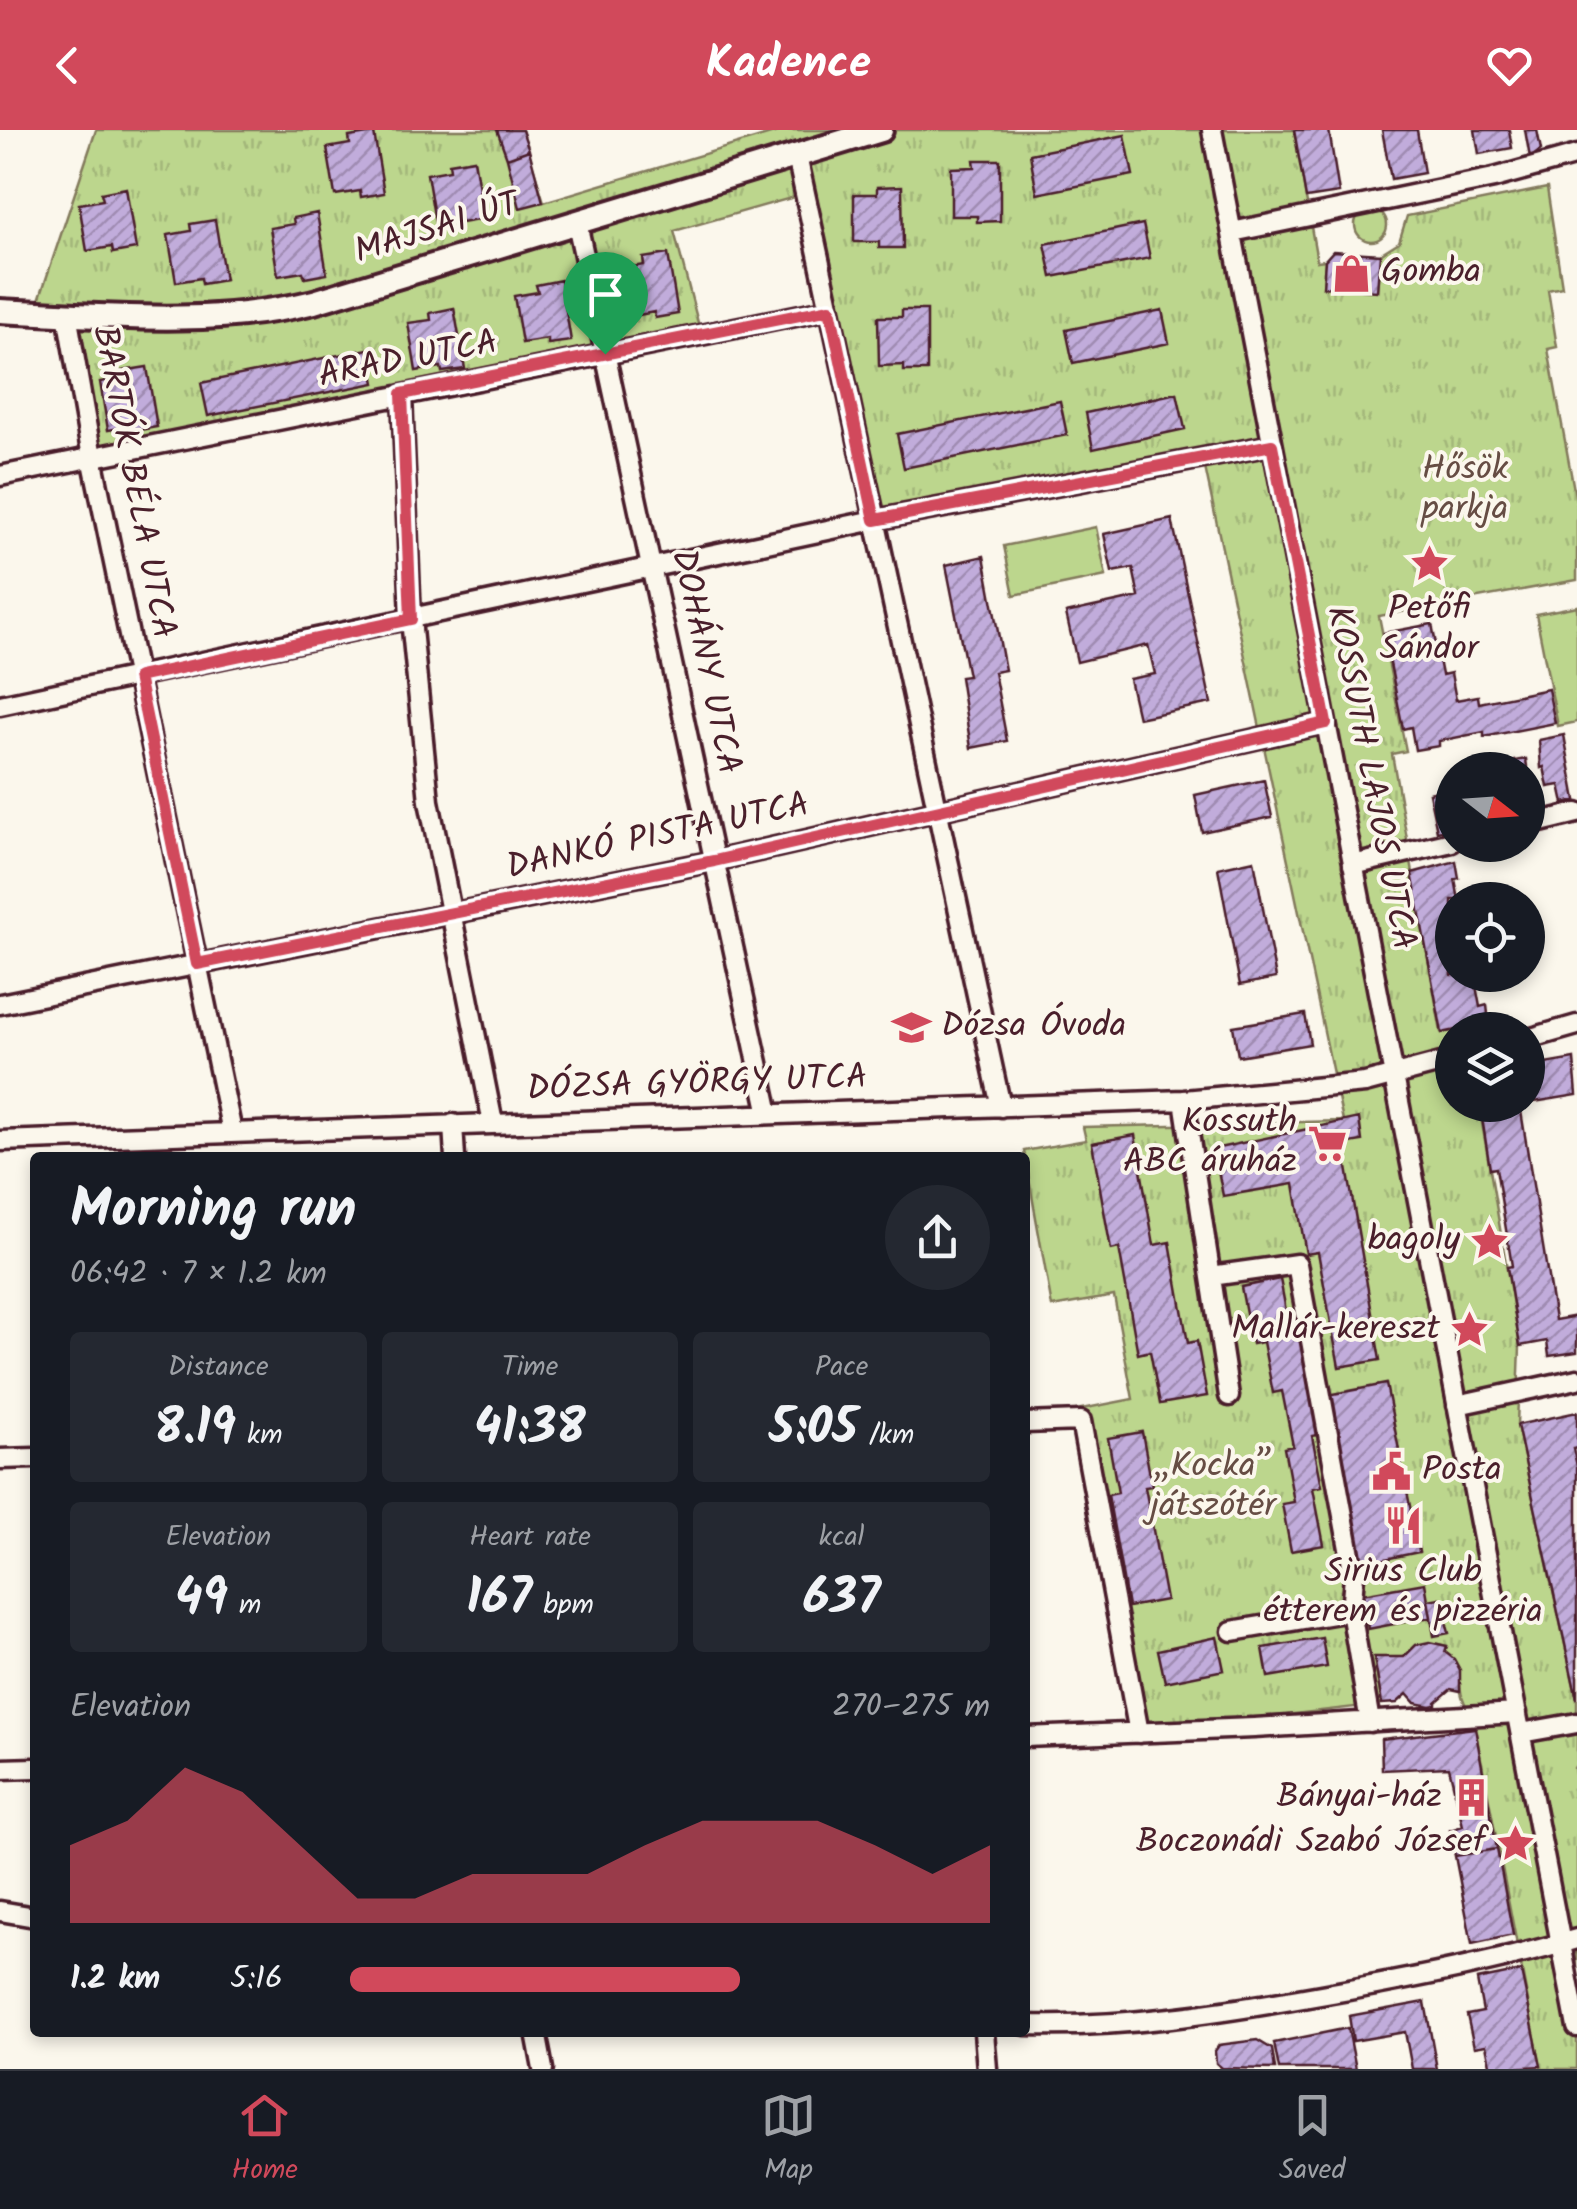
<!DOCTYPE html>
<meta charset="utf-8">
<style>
:root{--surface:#171b24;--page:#242831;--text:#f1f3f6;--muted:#9ea1a6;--line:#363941;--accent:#d1495b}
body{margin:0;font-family:Kalam,sans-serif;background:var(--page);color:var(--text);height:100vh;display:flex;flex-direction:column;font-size:38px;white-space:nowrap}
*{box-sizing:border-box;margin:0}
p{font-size:32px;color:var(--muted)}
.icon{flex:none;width:55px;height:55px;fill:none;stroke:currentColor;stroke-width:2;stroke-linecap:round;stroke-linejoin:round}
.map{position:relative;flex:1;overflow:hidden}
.panel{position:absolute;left:30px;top:1022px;width:1000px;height:885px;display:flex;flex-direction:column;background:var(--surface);border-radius:10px;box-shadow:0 5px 15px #0003}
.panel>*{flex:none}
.needle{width:65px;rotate:107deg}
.fabs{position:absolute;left:1435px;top:622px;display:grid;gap:20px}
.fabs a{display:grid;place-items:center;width:110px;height:110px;border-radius:50%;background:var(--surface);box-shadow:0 5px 15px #0003;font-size:50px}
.pin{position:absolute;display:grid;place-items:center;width:85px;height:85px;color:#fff;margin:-102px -42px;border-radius:50% 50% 50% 0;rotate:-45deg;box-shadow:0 0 10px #0007}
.pin .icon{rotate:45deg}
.round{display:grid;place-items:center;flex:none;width:105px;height:105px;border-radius:52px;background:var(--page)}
.overview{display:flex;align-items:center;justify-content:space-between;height:170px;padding:0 40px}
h1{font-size:55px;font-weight:700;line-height:75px}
.stats{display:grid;grid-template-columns:repeat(3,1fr);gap:15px;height:170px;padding:10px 40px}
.stats div{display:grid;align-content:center;border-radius:10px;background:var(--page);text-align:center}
.stats b{font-size:50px;font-weight:700}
.stats small{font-size:28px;font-weight:400}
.stats p{font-size:28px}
.chart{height:280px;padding:20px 40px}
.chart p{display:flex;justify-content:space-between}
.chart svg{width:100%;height:180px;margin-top:10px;fill:var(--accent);opacity:.7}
ul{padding:0 40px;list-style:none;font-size:32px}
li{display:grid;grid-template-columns:160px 120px 1fr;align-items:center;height:75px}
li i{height:25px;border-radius:12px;background:var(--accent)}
header{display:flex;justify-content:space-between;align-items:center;height:130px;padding:0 40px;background:var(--accent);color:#fff;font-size:45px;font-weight:700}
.tabs{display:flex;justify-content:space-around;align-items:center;height:140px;border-top:2px solid var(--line);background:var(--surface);font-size:28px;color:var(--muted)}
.tabs a{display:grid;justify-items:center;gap:5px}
.tabs .current{color:var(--accent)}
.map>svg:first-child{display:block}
.green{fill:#bcd68d;stroke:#837a5c;stroke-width:2.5}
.park{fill:url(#park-tufts);stroke:#837a5c;stroke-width:2.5}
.building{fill:url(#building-hatch);stroke:#4a1f2b;stroke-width:2.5}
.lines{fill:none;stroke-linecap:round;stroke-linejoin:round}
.minor-casing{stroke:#4a1f2b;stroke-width:25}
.major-casing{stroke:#4a1f2b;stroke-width:30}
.minor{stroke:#fbf7ec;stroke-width:18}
.major{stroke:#fbf7ec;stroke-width:22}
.route-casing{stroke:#fff;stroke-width:20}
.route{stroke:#d1495b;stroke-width:12}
.labels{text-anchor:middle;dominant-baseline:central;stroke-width:8;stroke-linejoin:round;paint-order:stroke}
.street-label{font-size:35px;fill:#4a1f2b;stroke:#fbf7ec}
.poi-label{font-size:35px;fill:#4a1f2b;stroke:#fbf7ec;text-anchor:end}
.park-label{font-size:35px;fill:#664d44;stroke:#fbf7ec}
</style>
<header><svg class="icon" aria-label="back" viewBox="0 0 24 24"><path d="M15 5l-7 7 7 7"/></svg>Kadence<svg class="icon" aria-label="heart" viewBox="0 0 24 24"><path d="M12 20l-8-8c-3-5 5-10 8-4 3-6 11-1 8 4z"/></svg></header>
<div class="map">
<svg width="1577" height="1939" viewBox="0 0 1577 1939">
<defs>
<pattern id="park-tufts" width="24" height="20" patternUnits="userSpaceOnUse" patternTransform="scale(2.5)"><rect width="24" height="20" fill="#bcd68d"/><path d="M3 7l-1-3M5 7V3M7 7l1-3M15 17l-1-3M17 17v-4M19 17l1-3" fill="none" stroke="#a3b77a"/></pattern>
<pattern id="building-hatch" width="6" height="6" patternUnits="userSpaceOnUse" patternTransform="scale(2.5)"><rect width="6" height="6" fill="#c1acdb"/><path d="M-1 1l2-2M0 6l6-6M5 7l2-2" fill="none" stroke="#9f8bb2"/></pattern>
</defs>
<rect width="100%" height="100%" fill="#fbf7ec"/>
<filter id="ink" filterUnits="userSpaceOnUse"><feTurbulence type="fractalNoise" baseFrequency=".01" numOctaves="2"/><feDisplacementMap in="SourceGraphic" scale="20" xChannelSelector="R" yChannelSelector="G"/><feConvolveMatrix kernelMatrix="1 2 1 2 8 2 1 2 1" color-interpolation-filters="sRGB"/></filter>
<g filter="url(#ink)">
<path class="green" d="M1355 95a16 16 0 1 1 32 0a16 16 0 1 1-32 0Z
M1096 397 1106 446 1014 465 1004 416Z
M1577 476V592L1558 596 1536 484Z"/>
<path class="park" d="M96 0H522L544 72 784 0H1294L1317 131 1325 130 1323 157 1377 161 1380 124 1399 112 1407 86 1547 58 1562 157 1548 160 1557 217 1548 219 1577 376V450L1379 486 1406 621 1392 624 1441 902 1452 901V975H1479L1520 1216 1517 1295 1577 1570V1634L1574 1638 1577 1655V1939H1541L1475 1598C1471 1588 1466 1577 1462 1566 1457 1548 1464 1535 1445 1522L1446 1516C1427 1510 1418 1514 1404 1527L1374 1528 1382 1574 1138 1602 1071 1281 1133 1269 1114 1166 1052 1177 1024 1021 1086 1010 1083 997 1343 991 1203 328 876 390 805 64 674 101 701 204 92 326 68 185 35 182Z"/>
<path class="building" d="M497 0H522L529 20 507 28Z
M1294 0H1329L1339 63 1306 68Z
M1382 0H1417L1424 43 1391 49Z
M1475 0H1509L1512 18 1479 24Z
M1525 0H1537L1541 20 1530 28Z
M374 3 384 63 361 67 360 61 335 65 327 18 350 14 349 7Z
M1125 5 1133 45 1037 64 1030 24Z
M529 20 543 72 520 78 507 28Z
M474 29 484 89 461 93 460 88 435 92 427 44 450 40 449 33Z
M974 30H1000V91L977 92V86H951V38L975 37Z
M902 56 903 118H879V112H854V64H877V57Z
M126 58 136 119 113 123 112 117 87 121 79 74 103 70 101 63Z
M317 83 327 144 305 148 303 142 278 146 270 98 294 94 293 88Z
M215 90 225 150 202 154 201 148 176 152 168 105 191 101 190 94Z
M1143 94 1150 128 1052 147 1045 114Z
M1333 121 1380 124 1377 161 1323 157 1325 130Z
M668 124 678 184 655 188 654 182 629 187 620 139 644 135 643 128Z
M561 150 571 211 548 214V209L522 213 514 166 538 162 536 155Z
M454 178 465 239 442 242 441 237 416 241 408 193 431 190 430 183Z
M902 180H927V241H904V235L879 236 878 187H902Z
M1162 180 1169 213 1073 233 1066 200Z
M368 219 375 253 208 286 201 253Z
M147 237 157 297 134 301 133 296 108 300 100 252 123 248 122 241Z
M1177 263 1185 299 1093 319 1086 283Z
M1060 271 1067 305 904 338 897 304Z
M1172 389 1211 573 1138 588 1129 549 1155 544 1148 515 1077 532 1066 483 1139 467 1133 438 1112 442 1104 404Z
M984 426 1005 540 994 542 1007 611 971 618 960 547 968 546 946 435Z
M1432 494 1442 545 1451 543 1456 570 1478 566 1479 573 1548 559 1555 593 1484 607V602L1439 611V616L1415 620 1411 597 1403 599 1384 503Z
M1564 605 1576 670 1564 673 1560 655 1548 657 1544 637 1541 638 1539 610Z
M1526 629 1528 645V640H1517L1515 631Z
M1264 650 1272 687 1202 702 1195 665Z
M1452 658V698L1437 701 1429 663Z
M1254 730 1276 848 1240 855 1218 738Z
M1456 731 1459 748 1455 749 1459 770H1452V845H1474L1480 877 1487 875 1489 893 1442 903 1412 743Z
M1305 884 1310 914 1238 926 1233 896Z
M1574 929 1577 965 1528 973V937Z
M1480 975H1520L1555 1190 1577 1186V1222L1549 1226 1547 1211 1520 1216 1507 1137 1512 1136 1496 1038 1490 1039Z
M1359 988 1362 1011 1343 1014 1380 1230 1339 1237 1318 1122 1306 1124 1294 1054 1223 1066 1214 1019Z
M1135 1005 1154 1115 1170 1112 1188 1213 1197 1211 1207 1266 1160 1274 1150 1221 1138 1224 1119 1118 1111 1120 1092 1013Z
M1280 1149 1291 1207 1304 1205 1323 1304 1312 1306 1322 1356 1313 1358 1324 1415 1291 1421 1282 1374 1294 1372 1284 1318 1293 1316 1282 1261 1273 1263 1263 1212 1252 1214 1241 1157Z
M1386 1254 1419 1422 1361 1434 1328 1265Z
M1577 1282V1318L1573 1319 1577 1336V1569L1517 1295Z
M1142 1302 1152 1356 1145 1357 1166 1470 1128 1477 1108 1365 1118 1363 1108 1308Z
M1425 1453 1431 1487 1368 1499 1362 1464Z
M1440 1468 1449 1503 1434 1506 1428 1470Z
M1217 1507 1224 1540 1165 1552 1158 1520Z
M1322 1508 1327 1537 1268 1547 1263 1518Z
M1429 1512 1447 1516 1445 1522 1454 1529 1460 1540V1561L1451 1559 1436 1572V1575L1431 1576 1415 1573 1407 1564 1397 1573 1382 1574 1374 1527H1404L1416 1515Z
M1475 1598 1497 1719 1455 1726 1450 1700 1463 1696 1449 1637 1382 1640 1381 1609Z
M1497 1719 1513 1805 1472 1814 1455 1726Z
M1521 1841 1541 1936 1491 1939 1486 1915 1474 1917 1467 1885 1483 1882 1477 1850Z
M1425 1872 1437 1939H1412L1405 1902 1353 1911 1349 1886Z
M1348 1898 1356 1939H1279L1274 1913Z
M1257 1910 1272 1919 1275 1939 1222 1938 1216 1933 1215 1921 1219 1915Z"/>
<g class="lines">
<defs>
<path id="minor" d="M1212 0 1577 1897
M797 26 1001 977
M577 93 769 984
M1232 102 1494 48 1577 25
M67 184 92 327 232 1002
M402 265 411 489 429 671 493 993
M0 346 830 179
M0 575 875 390 1272 315
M1528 695 1577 683
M1353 735 1452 712
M0 874 714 731 1326 593
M1528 909 1577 895
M1184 970 1229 1266
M453 994 455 1028
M0 1011 1184 970 1365 953 1452 930
M1211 1146 1297 1134 1354 1446 1351 1481 1370 1592
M1457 1275 1577 1249
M1025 1293 1081 1291 1139 1603
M0 1329 35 1328
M1232 1501 1351 1481
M1521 1603 1577 1593
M1025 1607 1254 1598 1517 1583
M0 1639 35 1638
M0 1781 35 1787
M1025 1895C1123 1898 1219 1883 1315 1866 1402 1851 1491 1834 1577 1809
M536 1902 543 1939
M984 1902 987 1939"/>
<path id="major" d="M0 181C104 186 212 197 314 172L881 0"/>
</defs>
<use href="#minor" class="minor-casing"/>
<use href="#major" class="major-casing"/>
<use href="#minor" class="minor"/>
<use href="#major" class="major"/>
</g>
</g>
<g class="lines" filter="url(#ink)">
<defs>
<path id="route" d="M830 179 875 390 1272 315 1326 593 714 731 197 834 138 547 411 489 402 264Z"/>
</defs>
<use href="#route" class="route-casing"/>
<use href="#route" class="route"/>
</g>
<defs>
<symbol id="shop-bare" viewBox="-9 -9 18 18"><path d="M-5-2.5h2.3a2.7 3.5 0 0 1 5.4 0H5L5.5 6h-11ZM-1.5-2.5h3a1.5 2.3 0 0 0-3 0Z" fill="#d1495b" stroke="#fbf7ec" stroke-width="2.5" paint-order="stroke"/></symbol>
<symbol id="sight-bare" viewBox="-9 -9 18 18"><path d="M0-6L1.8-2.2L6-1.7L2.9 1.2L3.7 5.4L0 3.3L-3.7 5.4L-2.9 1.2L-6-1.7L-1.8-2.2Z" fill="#d1495b" stroke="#fbf7ec" stroke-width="2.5" paint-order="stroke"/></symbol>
<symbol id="school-bare" viewBox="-9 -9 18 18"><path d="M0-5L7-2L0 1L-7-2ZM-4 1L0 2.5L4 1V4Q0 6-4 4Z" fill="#d1495b" stroke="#fbf7ec" stroke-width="2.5" paint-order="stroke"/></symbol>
<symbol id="supermarket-bare" viewBox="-9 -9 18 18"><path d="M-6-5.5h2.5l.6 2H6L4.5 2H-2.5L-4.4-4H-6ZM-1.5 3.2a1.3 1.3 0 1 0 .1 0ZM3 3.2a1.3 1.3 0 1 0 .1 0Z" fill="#d1495b" stroke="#fbf7ec" stroke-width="2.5" paint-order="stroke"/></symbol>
<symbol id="civic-bare" viewBox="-9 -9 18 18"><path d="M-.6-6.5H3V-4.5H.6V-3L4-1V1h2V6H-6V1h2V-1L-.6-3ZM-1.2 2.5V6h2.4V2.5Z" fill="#d1495b" stroke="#fbf7ec" stroke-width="2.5" paint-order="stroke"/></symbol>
<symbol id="restaurant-bare" viewBox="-9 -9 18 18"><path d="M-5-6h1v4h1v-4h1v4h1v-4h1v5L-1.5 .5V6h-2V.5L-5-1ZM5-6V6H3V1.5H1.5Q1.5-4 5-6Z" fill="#d1495b" stroke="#fbf7ec" stroke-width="2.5" paint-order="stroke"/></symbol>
<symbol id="building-bare" viewBox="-9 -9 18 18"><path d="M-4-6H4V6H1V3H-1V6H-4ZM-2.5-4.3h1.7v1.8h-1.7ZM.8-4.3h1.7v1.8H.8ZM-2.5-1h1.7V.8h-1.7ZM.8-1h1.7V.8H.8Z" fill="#d1495b" stroke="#fbf7ec" stroke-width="2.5" paint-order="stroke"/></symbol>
</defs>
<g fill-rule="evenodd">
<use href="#shop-bare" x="1324" y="116" width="55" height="55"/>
<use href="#sight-bare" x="1402" y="406" width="55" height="55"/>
<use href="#school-bare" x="884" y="870" width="55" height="55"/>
<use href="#supermarket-bare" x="1300" y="986" width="55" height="55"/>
<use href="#sight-bare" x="1462" y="1084" width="55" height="55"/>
<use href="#sight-bare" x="1442" y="1172" width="55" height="55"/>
<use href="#civic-bare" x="1364" y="1314" width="55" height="55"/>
<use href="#restaurant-bare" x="1376" y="1368" width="55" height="55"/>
<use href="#building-bare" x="1444" y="1640" width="55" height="55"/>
<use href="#sight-bare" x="1488" y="1686" width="55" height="55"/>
</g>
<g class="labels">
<g class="street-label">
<text transform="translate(437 99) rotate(-17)">MAJSAI ÚT</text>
<text transform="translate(408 230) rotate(-11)">ARAD UTCA</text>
<text transform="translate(133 352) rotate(79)">BARTÓK BÉLA UTCA</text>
<text transform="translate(705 532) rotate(78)">DOHÁNY UTCA</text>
<text transform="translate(1370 648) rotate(79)">KOSSUTH LAJOS UTCA</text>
<text transform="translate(658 707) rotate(-12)">DANKÓ PISTA UTCA</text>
<text transform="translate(697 954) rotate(-2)">DÓZSA GYÖRGY UTCA</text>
</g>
<g class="poi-label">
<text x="1381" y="143" text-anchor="start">Gomba</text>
<text x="1429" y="480" text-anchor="middle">Petőfi<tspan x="1429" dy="40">Sándor</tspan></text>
<text x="941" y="897" text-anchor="start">Dózsa Óvoda</text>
<text x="1297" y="993">Kossuth<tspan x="1297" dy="40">ABC áruház</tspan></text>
<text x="1460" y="1111">bagoly</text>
<text x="1440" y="1200">Mallár-kereszt</text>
<text x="1422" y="1341" text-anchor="start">Posta</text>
<text x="1403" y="1443" text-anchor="middle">Sirius Club<tspan x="1403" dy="40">étterem és pizzéria</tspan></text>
<text x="1442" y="1668">Bányai-ház</text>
<text x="1486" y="1713">Boczonádi Szabó József</text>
</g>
<g class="park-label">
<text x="1465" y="340">Hősök<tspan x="1465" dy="40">parkja</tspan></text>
<text x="1213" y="1337">„Kocka”<tspan x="1213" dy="40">játszótér</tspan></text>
</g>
</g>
</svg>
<div class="fabs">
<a><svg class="needle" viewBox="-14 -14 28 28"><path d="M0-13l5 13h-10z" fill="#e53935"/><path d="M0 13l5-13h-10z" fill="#9ea1a6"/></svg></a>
<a><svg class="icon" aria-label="locate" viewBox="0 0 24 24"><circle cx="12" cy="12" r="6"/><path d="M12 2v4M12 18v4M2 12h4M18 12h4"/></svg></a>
<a><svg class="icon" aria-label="layers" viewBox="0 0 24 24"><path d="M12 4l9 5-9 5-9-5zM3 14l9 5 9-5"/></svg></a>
</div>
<div class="pin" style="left:605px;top:224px;background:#1e9e55"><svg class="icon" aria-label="arrive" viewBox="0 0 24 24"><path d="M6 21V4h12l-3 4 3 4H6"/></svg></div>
<section class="panel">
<div class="overview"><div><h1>Morning run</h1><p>06:42 · 7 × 1.2 km</p></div><a class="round"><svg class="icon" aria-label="share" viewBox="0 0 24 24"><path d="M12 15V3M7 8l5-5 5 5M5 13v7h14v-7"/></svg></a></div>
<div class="stats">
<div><p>Distance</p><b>8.19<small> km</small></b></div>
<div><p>Time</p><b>41:38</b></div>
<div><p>Pace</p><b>5:05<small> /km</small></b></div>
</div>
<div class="stats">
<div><p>Elevation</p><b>49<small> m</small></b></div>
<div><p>Heart rate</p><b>167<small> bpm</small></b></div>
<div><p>kcal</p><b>637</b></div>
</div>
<div class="chart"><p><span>Elevation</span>270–275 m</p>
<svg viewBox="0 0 160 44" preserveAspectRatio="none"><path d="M0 44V25L10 19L20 6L30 12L40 25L50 38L60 38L70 32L80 32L90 32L100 25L110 19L120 19L130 19L140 25L150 32L160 25V44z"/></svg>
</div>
<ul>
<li><b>1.2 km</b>5:16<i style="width:61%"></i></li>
</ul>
</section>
</div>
<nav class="tabs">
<a class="current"><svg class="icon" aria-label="home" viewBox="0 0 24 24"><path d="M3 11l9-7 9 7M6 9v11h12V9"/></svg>Home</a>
<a><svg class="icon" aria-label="map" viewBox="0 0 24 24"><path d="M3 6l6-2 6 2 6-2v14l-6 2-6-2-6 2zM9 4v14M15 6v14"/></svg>Map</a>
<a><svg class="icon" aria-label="saved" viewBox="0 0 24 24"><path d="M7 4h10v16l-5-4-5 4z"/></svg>Saved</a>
</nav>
